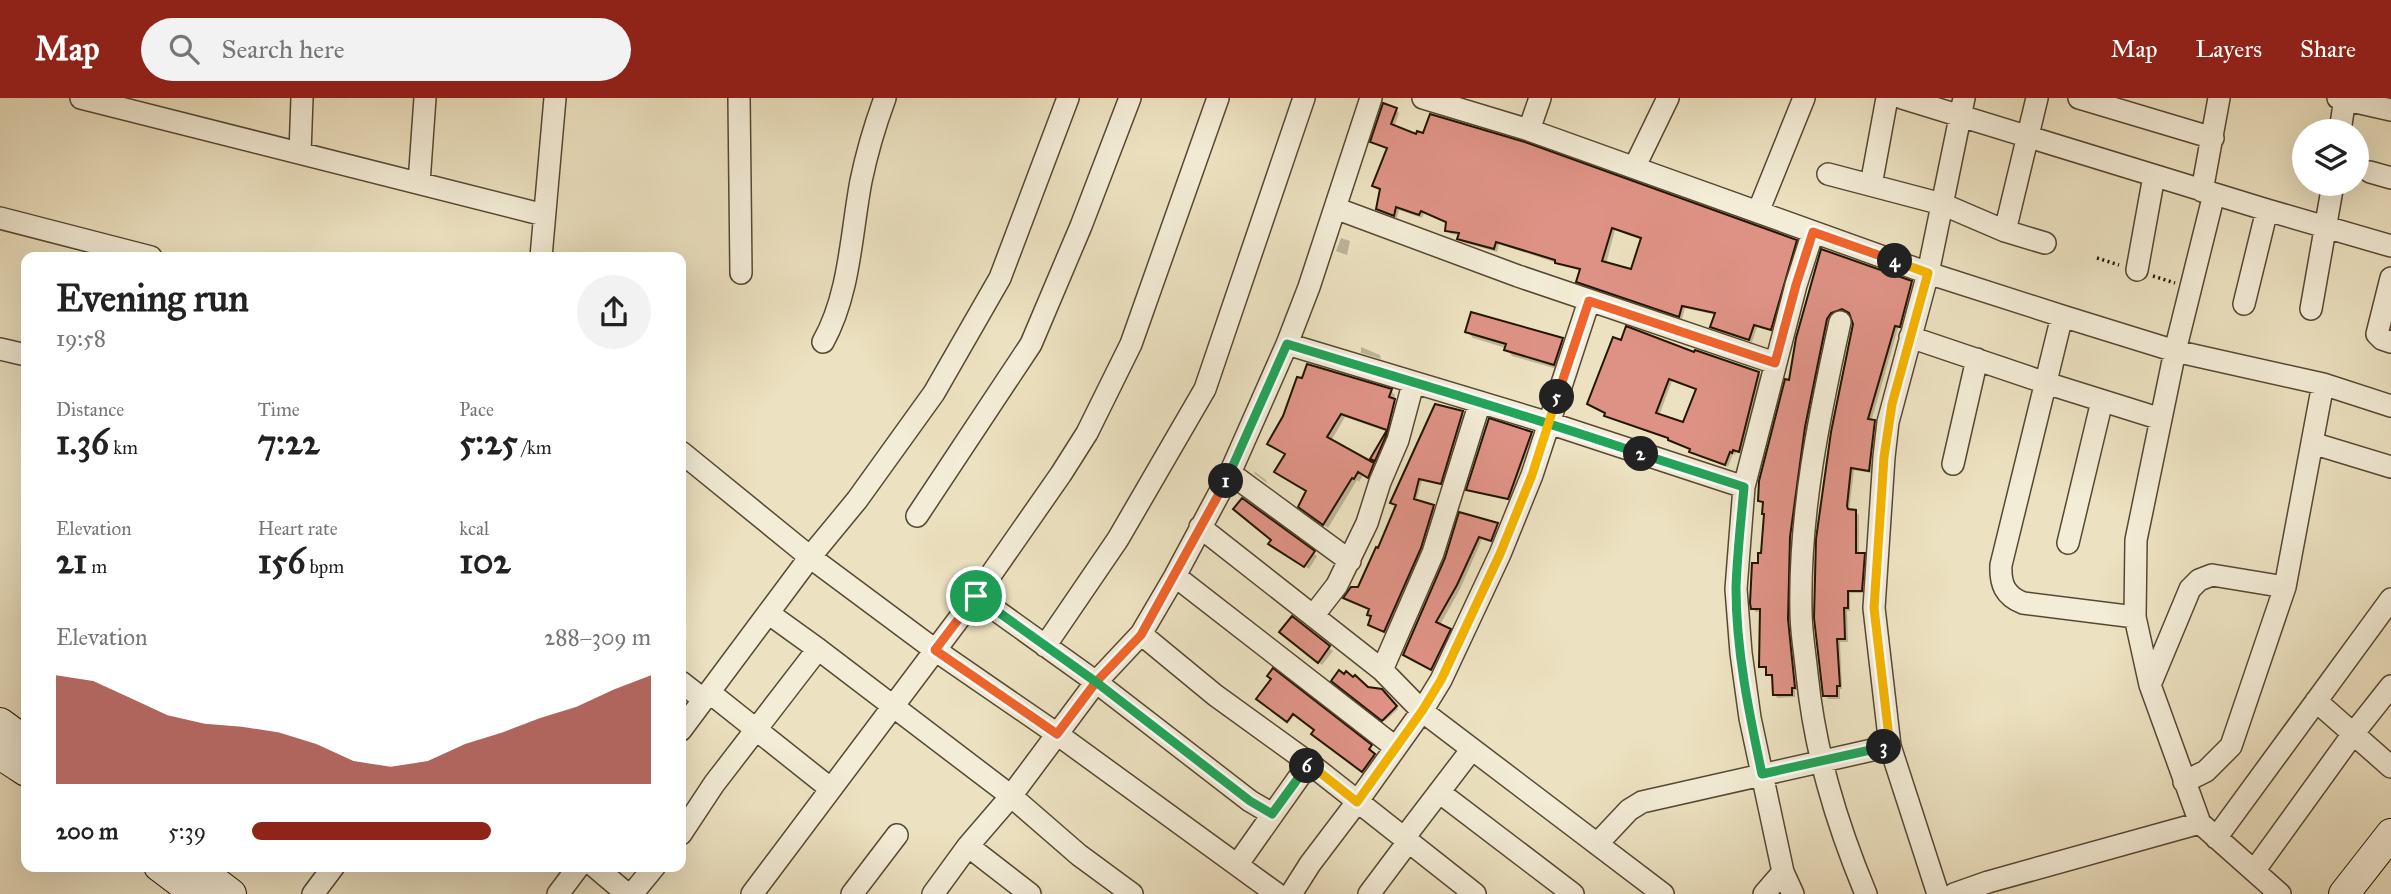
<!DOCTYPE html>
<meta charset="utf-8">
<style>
:root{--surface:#fff;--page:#f2f2f2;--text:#222;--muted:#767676;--accent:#8f2418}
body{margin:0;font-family:"IM FELL Great Primer",serif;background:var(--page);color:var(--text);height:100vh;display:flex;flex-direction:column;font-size:26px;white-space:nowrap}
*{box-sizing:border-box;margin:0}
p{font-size:23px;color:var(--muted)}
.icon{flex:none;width:38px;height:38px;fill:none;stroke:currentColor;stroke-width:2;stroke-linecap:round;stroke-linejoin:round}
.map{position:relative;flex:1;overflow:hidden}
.drawer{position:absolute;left:21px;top:154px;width:665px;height:620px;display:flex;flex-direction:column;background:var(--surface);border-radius:14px;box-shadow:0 7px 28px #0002}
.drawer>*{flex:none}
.fabs{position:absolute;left:2292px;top:21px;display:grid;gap:14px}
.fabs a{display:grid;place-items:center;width:77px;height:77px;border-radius:50%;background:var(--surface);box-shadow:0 7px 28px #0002;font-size:35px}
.pin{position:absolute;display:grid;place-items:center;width:60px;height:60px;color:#fff;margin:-30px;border:4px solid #fff;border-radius:50%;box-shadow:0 2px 7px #0007}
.km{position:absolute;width:35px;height:35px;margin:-18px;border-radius:50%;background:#222;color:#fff;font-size:19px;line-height:35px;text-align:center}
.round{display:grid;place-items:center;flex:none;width:74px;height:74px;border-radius:37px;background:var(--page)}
.headline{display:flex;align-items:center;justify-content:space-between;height:119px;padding:0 35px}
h1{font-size:38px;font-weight:800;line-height:52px}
.metrics{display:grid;grid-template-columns:repeat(3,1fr);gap:10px;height:119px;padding:7px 35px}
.metrics div{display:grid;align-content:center}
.metrics b{font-size:35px;font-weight:800}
.metrics small{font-size:19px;font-weight:400}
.metrics p{font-size:19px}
.chart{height:196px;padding:14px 35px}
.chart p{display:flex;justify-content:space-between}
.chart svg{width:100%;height:126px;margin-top:7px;fill:var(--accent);opacity:.7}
ul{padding:0 35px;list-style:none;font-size:23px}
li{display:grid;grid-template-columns:112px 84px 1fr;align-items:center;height:52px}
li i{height:18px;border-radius:9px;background:var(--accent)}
header{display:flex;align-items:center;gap:42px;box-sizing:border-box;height:98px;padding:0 35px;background:var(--accent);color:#fff}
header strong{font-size:33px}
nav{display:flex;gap:38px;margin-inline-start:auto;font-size:24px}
.search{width:490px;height:63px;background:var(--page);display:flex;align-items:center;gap:18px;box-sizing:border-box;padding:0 24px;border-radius:38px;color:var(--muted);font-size:26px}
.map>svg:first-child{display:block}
.shadow{fill:#0003;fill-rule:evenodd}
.building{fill:#de9285;stroke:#241502;stroke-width:2;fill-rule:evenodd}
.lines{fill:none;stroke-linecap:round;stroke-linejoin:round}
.street-casing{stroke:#564832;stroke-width:24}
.secondary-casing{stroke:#241502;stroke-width:32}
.path{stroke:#241502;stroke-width:3.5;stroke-dasharray:2 3.5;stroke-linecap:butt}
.street{stroke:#f3ecd6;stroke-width:21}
.secondary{stroke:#f3ecd6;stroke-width:30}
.split-1-casing{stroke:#fff;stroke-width:14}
.split-2-casing{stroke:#fff;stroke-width:14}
.split-3-casing{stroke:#fff;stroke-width:14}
.split-4-casing{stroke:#fff;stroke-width:14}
.split-5-casing{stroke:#fff;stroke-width:14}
.split-6-casing{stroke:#fff;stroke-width:14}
.split-7-casing{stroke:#fff;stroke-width:14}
.split-1{stroke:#f0652b;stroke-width:9}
.split-2{stroke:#22a559;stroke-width:9}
.split-3{stroke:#22a559;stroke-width:9}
.split-4{stroke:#f5b400;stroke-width:9}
.split-5{stroke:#f0652b;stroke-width:9}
.split-6{stroke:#f5b400;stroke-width:9}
.split-7{stroke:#22a559;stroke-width:9}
</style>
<header>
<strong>Map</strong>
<div class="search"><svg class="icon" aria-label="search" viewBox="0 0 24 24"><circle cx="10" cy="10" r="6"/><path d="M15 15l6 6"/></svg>Search here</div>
<nav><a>Map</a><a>Layers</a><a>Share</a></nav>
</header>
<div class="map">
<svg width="2391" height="796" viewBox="0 0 2391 796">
<rect width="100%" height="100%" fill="#ece1c0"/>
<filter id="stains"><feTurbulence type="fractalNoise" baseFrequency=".00286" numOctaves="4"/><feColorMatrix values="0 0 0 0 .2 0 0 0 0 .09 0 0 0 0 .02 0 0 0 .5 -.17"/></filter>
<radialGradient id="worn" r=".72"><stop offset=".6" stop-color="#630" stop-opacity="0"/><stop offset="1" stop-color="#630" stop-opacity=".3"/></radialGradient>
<path class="shadow" d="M1396 12 1399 15 1394 29 1417 38 1796 143 1799 147 1774 234 1757 229 1752 244 1715 232 1712 229 1716 217 1685 210 1682 221 1581 187 1578 183 1581 173 1499 146 1497 154 1462 144 1459 140 1460 137 1451 136 1447 133 1448 126 1424 115 1422 120 1399 112 1397 120 1382 114 1378 111 1381 93 1374 88 1389 52 1372 44ZM1615 132 1642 142 1632 173 1606 166Z
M1341 140 1350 143 1347 157 1336 153Z
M1911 185 1915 188 1903 231 1898 230 1871 324 1877 327 1872 375 1854 372 1849 413 1855 414 1859 417V457H1864L1867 460 1865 495H1850V513H1847L1848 544H1840L1842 591H1840V601H1828L1825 597 1855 227 1854 219 1848 214H1839L1797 406 1791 480V534L1798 592H1795V599L1778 600 1774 597V580L1768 577V572L1761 568 1762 513 1756 514 1752 510 1763 456 1766 418 1763 406 1760 402 1791 284 1810 191Z
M1467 233 1562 242 1568 248 1561 272 1512 258 1506 250 1473 240Z
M1361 249 1380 257 1381 261 1361 255Z
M1695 256 1759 275 1762 278 1742 356 1736 354 1735 357 1733 356 1728 369 1694 356 1691 352 1670 341 1609 320 1606 316 1589 306ZM1672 283 1697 292 1684 327 1659 318Z
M1391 293 1395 297 1394 302 1399 307 1379 366 1373 360 1388 334 1345 319 1331 343 1377 371 1372 382 1363 377 1359 384 1357 382 1328 430 1304 413 1308 394 1276 374 1286 357 1269 345Z
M1436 308 1465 317 1443 387 1422 382 1416 403 1436 411 1423 453 1387 535 1370 527 1373 520 1369 516 1371 512 1346 500 1360 491 1378 452 1397 408 1392 405Z
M1531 335 1533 337 1510 402 1468 391Z
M1254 373 1266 382 1267 385 1255 376Z
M1461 416 1497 427 1501 430 1495 445 1482 441 1460 491 1440 527 1453 536 1435 574 1409 560 1447 461Z
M1274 449 1313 455 1317 458 1309 471Z
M1292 520 1333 553 1322 567 1284 537Z
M1273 573 1372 650 1370 653 1376 659 1365 674 1315 637 1316 632 1295 617 1289 624 1258 601 1273 581Z
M1334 583 1381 592 1398 611 1385 623Z"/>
<path class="building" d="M1383 5 1397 10 1391 26 1416 36 1417 33 1423 35 1430 16 1525 44 1797 142 1771 232 1754 227 1749 242 1710 229 1715 215 1682 208 1679 219 1576 184 1580 171 1555 165V162L1496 144 1494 151 1457 141 1459 135 1445 133 1446 124 1421 113 1419 117 1396 109 1394 118 1376 111 1380 91 1372 88 1387 50 1370 44ZM1612 130 1641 140 1631 171 1602 163Z
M1821 151 1912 183 1900 229 1895 228 1868 321 1875 322 1869 373 1851 370 1847 408 1848 411 1856 412V455H1865L1862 493H1848V510H1844L1845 541H1837L1840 588H1837V598H1823L1814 520 1816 441 1831 334 1853 226 1849 215 1842 211 1831 215 1827 221 1805 329 1790 439 1788 521 1795 590H1792V597H1773L1772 577H1766V569H1759L1760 511H1751L1750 505 1752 465H1758V455H1761L1764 416H1762L1763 404 1758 403 1759 383 1785 281 1789 282 1796 240Z
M1471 214 1563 240 1554 267 1504 252 1506 246 1465 234Z
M1626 228 1694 254 1695 252 1759 274 1739 354 1733 352 1732 355 1730 354 1725 367 1689 354 1690 351 1668 342V340L1604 318 1605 315 1587 306 1613 239 1621 242ZM1669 281 1696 291 1683 324 1656 315Z
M1307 266 1392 291 1389 299 1395 301 1386 338 1375 363 1370 361 1387 332 1341 316 1327 339 1374 365 1368 380 1358 374 1354 381 1352 380 1323 427 1298 409 1306 393 1274 374 1285 356 1267 346 1283 318 1297 279 1302 280Z
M1435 306 1463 313 1441 386 1419 381 1414 401 1434 407 1421 450 1384 534 1368 527 1371 518 1367 517 1369 511 1343 500 1351 489H1358L1376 449 1378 450 1396 407 1390 405Z
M1489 320 1532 334 1508 401 1466 392Z
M1242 400 1315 453 1304 469 1268 446 1271 442 1233 411Z
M1459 414 1498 425 1491 443 1479 439 1457 487 1436 524 1451 531 1431 572 1403 557 1445 460Z
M1292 518 1330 548 1318 565 1279 534Z
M1273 570 1372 647 1369 651 1375 656 1362 674 1311 636 1314 632 1293 616 1287 624 1256 601 1271 581 1267 578Z
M1339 572 1344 576 1346 573 1353 579 1355 577 1368 589 1382 591 1397 608 1382 623 1331 583Z"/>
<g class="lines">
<defs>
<path id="street" d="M81 0 544 117
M739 0 741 175
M1423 0 1529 32 1928 175 2062 218 2175 253 2323 286 2391 308
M1902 0 2267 112 2391 148
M2079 0 2213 40
M2338 0 2391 12
M1529 32 1540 0
M2340 33 2345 0
M300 55 302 0
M1635 68 1668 0
M2370 74 2391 80
M1828 76 1942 106 2005 133 2045 145
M419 85 425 0
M1871 87 1887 0
M2202 93 2219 0
M2214 96 2175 253 2136 442 2135 519 2150 587 2200 725 2280 796
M1335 110 1518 178 1775 265
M1758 114 1804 0
M0 120 151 159
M2005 133 2037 0
M541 159 555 0
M2137 172 2154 78
M2391 180 2377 236 2382 241 2391 244
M2244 206 2267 112
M2311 211 2333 86
M2062 218 2001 467C2000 486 2005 498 2023 505L2135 519
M1840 224C1819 319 1799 415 1801 513 1801 534 1805 555 1807 576 1815 654 1836 724 1866 796
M1910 239 2046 285 2161 321
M823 244C850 196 851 136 861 83 867 54 875 27 885 0
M1287 246 1549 325 1744 389
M0 251 26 257
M2312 345 2391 369
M681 354 810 459 935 552 1057 636 1277 796
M1953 366 1977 261
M1230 375 1350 463
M917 418 1031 246 1081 128 1130 0
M1200 429 1382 572 1422 613 1663 796
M2068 445 2102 303
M1175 478 1395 649
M976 498 1096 584 1250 703 1272 716
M1313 518 1337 487 1367 425 1380 384 1398 342 1413 286
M1141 536 1215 597 1309 665 1475 796
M1045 548 1118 441 1205 291 1304 0
M818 551 1011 698 1079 757 1132 796
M1382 572 1433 455 1480 304
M681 584 704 602
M2150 587 2190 491 2199 482 2212 477 2285 489
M709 594 831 691
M2316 603 2391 669
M681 632 810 459 857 402 934 295 1000 180 1068 0
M2184 684 2206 673 2231 648 2285 489 2323 286
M1439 694 1573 796
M681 736 714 686 818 551 768 515
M1404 740 1472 651
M2216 740 2391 501
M1597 746 1629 712 1642 704 1890 648
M968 748 1030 796
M1237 767 1309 665
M594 768 627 796
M2254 773 2353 636 2391 588
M313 796 334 768
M558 796 579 768
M632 796 655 768
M752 796 976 498 1061 376 1087 335 1131 246 1218 0
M852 796 897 737
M933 796 968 748 1011 698 1096 584 1141 536 1175 478 1230 375 1287 246 1309 189 1371 0
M1291 796 1310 766 1357 704 1422 613 1441 582 1500 456 1532 377 1589 203
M1369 796 1408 744
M1764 796 1783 774
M1793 796 1783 774 1750 620 1741 555 1736 491 1744 389 1796 187 1813 134
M1938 796 1890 648 1874 510 1884 359 1888 324 1928 175 1964 0
M1954 796 1988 784 2200 725"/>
<path id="secondary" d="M0 625 26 644
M0 656 26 673
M159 768 196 796
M194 768 231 796
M2344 796 2391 736"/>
</defs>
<use href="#street" class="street-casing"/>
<use href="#secondary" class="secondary-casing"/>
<path class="path" d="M2097 160 2119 167
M2153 178 2175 185"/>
<use href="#street" class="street"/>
<use href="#secondary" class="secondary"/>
</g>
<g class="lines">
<defs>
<path id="split-1" d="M976 498 935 552 1057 636 1096 584 1141 537 1226 383"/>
<path id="split-2" d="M1226 383 1287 246C1405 282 1524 316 1641 356"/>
<path id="split-3" d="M1641 356 1744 389C1741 423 1737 457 1736 490 1736 552 1749 615 1762 676L1884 649"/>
<path id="split-4" d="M1884 649 1890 648 1874 510 1884 359 1892 306 1928 175 1895 163"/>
<path id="split-5" d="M1557 299 1589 203 1775 265 1796 187 1813 134 1895 163"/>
<path id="split-6" d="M1307 668 1308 665 1357 704 1422 613 1441 582 1500 456 1532 377 1557 299"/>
<path id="split-7" d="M976 498 1096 584 1250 703 1272 716 1307 668"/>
</defs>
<use href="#split-1" class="split-1-casing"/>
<use href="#split-2" class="split-2-casing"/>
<use href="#split-3" class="split-3-casing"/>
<use href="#split-4" class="split-4-casing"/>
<use href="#split-5" class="split-5-casing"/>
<use href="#split-6" class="split-6-casing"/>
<use href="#split-7" class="split-7-casing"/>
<use href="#split-1" class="split-1"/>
<use href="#split-2" class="split-2"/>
<use href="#split-3" class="split-3"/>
<use href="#split-4" class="split-4"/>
<use href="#split-5" class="split-5"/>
<use href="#split-6" class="split-6"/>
<use href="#split-7" class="split-7"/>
</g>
<rect width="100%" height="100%" filter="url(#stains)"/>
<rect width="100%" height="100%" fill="url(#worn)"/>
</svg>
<div class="fabs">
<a><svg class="icon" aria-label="layers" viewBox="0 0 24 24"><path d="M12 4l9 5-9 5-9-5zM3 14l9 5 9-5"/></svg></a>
</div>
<div class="pin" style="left:976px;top:498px;background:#1e9e55"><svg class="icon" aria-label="arrive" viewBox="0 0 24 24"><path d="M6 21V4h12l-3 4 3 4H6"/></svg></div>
<b class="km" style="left:1226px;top:383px">1</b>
<b class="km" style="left:1641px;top:356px">2</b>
<b class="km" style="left:1884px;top:649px">3</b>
<b class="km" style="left:1895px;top:163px">4</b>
<b class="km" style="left:1557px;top:299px">5</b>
<b class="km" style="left:1307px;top:668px">6</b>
<section class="drawer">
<div class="headline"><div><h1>Evening run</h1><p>19:58</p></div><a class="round"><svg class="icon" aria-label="share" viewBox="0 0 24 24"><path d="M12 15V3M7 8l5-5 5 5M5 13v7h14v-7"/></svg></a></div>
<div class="metrics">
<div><p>Distance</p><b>1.36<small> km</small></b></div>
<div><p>Time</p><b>7:22</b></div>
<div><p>Pace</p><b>5:25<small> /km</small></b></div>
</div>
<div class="metrics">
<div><p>Elevation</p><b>21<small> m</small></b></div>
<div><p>Heart rate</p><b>156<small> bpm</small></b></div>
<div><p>kcal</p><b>102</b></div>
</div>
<div class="chart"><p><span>Elevation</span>288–309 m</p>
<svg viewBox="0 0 160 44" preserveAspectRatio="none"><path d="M0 44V6L10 8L20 14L30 20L40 23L50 24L60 26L70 30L80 36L90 38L100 36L110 30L120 26L130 21L140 17L150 11L160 6V44z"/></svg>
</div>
<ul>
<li><b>200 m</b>5:39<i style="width:60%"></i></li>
</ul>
</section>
</div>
